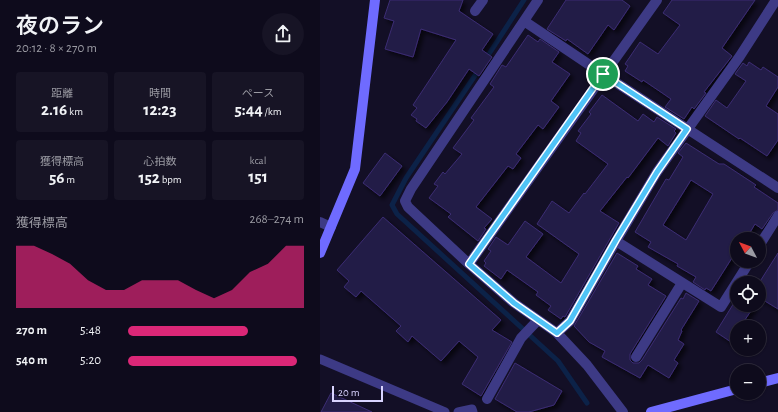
<!DOCTYPE html>
<html lang="ja">
<meta charset="utf-8">
<style>
:root{--surface:#0e0b1c;--page:#171425;--text:#f1f3f6;--muted:#9b9ba3;--line:#2e2b3b;--accent:#db2777}
body{margin:0;font-family:"Alegreya Sans","Noto Sans JP",sans-serif;background:var(--page);color:var(--text);height:100vh;display:flex;flex-direction:column;font-size:15px;white-space:nowrap}
*{box-sizing:border-box;margin:0}
p{font-size:13px;color:var(--muted)}
.icon{flex:none;width:22px;height:22px;fill:none;stroke:currentColor;stroke-width:2;stroke-linecap:round;stroke-linejoin:round}
.map{position:relative;flex:1;overflow:hidden}
.side{display:flex;flex-direction:column;background:var(--surface);width:320px}
.side>*{flex:none}
.needle{width:26px;rotate:311deg}
.tools{position:absolute;left:410px;top:232px;display:grid;gap:8px}
.tools a{display:grid;place-items:center;width:36px;height:36px;border-radius:50%;background:var(--surface);box-shadow:0 1px 3px #0004,0 0 0 1px var(--line);font-size:20px}
.scale{position:absolute;left:12px;bottom:10px;width:51px;box-sizing:border-box;padding-left:4px;border:2px solid #d9d4ff;border-top:0;font-size:11px;line-height:14px;white-space:nowrap;color:#d9d4ff;-webkit-text-stroke:3px #130f26;paint-order:stroke}
.pin{position:absolute;display:grid;place-items:center;width:34px;height:34px;color:#fff;margin:-17px;border:2px solid #fff;border-radius:50%;box-shadow:0 1px 4px #0007}
.round{display:grid;place-items:center;flex:none;width:42px;height:42px;border-radius:21px;background:var(--page)}
.headline{display:flex;align-items:center;justify-content:space-between;height:68px;padding:0 16px}
h1{font-size:22px;font-weight:600;line-height:30px}
.stats{display:grid;grid-template-columns:repeat(3,1fr);gap:6px;height:68px;padding:4px 16px}
.stats div{display:grid;align-content:center;border-radius:4px;background:var(--page);text-align:center}
.stats b{font-size:17px;font-weight:600}
.stats small{font-size:11px;font-weight:400}
.stats p{font-size:11px}
.chart{height:112px;padding:8px 16px}
.chart p{display:flex;justify-content:space-between}
.chart svg{width:100%;height:72px;margin-top:4px;fill:var(--accent);opacity:.7}
ul{padding:0 16px;list-style:none;font-size:13px}
li{display:grid;grid-template-columns:64px 48px 1fr;align-items:center;height:30px}
li i{height:10px;border-radius:5px;background:var(--accent)}
main{display:flex;flex:1;min-height:0}
.map>svg:first-child{display:block}
.lines{fill:none;stroke-linecap:round;stroke-linejoin:round}
.stream{stroke:#0c2248;stroke-width:5}
.building{fill:#241b47;stroke:#3b2d73;fill-rule:evenodd;filter:url(#shadow)}
.lane{stroke:#3d3a85;stroke-width:9}
.street{stroke:#3d3a85;stroke-width:10}
.secondary{stroke:#6f6bff;stroke-width:10}
.route-casing{stroke:#fff;stroke-width:8}
.route{stroke:#4fc3f7;stroke-width:5}
</style>
<main>
<section class="side">
<div class="headline"><div><h1>夜のラン</h1><p>20:12 · 8 × 270 m</p></div><a class="round"><svg class="icon" aria-label="share" viewBox="0 0 24 24"><path d="M12 15V3M7 8l5-5 5 5M5 13v7h14v-7"/></svg></a></div>
<div class="stats">
<div><p>距離</p><b>2.16<small> km</small></b></div>
<div><p>時間</p><b>12:23</b></div>
<div><p>ペース</p><b>5:44<small> /km</small></b></div>
</div>
<div class="stats">
<div><p>獲得標高</p><b>56<small> m</small></b></div>
<div><p>心拍数</p><b>152<small> bpm</small></b></div>
<div><p>kcal</p><b>151</b></div>
</div>
<div class="chart"><p><span>獲得標高</span>268–274 m</p>
<svg viewBox="0 0 160 44" preserveAspectRatio="none"><path d="M0 44V6L10 6L20 11L30 17L40 27L50 33L60 33L70 27L80 27L90 27L100 33L110 38L120 33L130 22L140 17L150 6L160 6V44z"/></svg>
</div>
<ul>
<li><b>270 m</b>5:48<i style="width:68%"></i></li>
<li><b>540 m</b>5:20<i style="width:96%"></i></li>
</ul>
</section>
<div class="map">
<svg width="458" height="412" viewBox="0 0 458 412">
<defs>
<filter id="shadow"><feDropShadow dx="3.5" dy="3.5" stdDeviation="2" flood-color="#0009"/></filter>
</defs>
<rect width="100%" height="100%" fill="#130f26"/>
<g class="lines">
<path class="stream" d="M165 60 204 0
M160 68 86 178 72 205 77 214 238 361 267 403"/>
</g>
<path class="building" d="M70 0H143L139 11 173 34 162 50 172 57 159 76 149 69 127 102 106 128 96 121 97 119 91 115 97 108 93 105 136 40 101 29 93 57 65 49 74 21 64 18Z
M246 0H302L310 6 294 30 288 25 268 54 247 39 246 41 227 29Z
M352 0H435L402 48 412 56 384 92 386 93 374 109 372 107 364 119 345 107 351 99 323 80 322 82 305 71 308 66 305 64 320 42 338 54 360 25 343 13Z
M208 35 218 42 220 39 239 52 232 62 250 74 231 101 239 107 223 129 218 125 196 154 201 158 193 169 188 166 156 207 172 219 164 228 166 229 158 241 128 217 131 214 109 198 118 186 114 184 123 172 125 174 142 154 133 148 154 120 151 118 174 87 170 84 182 65 186 67Z
M429 62 441 70 443 67 458 77V87L446 106 458 114V140L447 156 420 138 419 139 385 116 396 100 407 108 426 81 415 74 423 63 427 66Z
M282 95 318 121 323 114 334 122 337 117 356 129 354 131 356 133 348 146 338 138 308 178 307 177 280 211 299 223 245 317 243 316 241 319 228 310 231 306 216 295 218 292 187 270 181 279 164 266 166 263 164 261 171 251 168 249 176 237 188 245 205 221 223 234 206 257 241 283 259 254 217 224 232 201 249 213 264 193 265 194 288 164 256 141 261 133 258 131 271 114 269 112Z
M366 143 399 164H404L436 185 434 187 458 203V210L453 213 442 229 435 224 426 239H417V250L391 291 386 288 385 290 373 282 376 277 357 266 358 264 328 247 331 242 315 232 346 179 349 180 363 157 358 153ZM371 180 393 194 366 240 343 225Z
M65 153 82 166 60 196 43 183Z
M63 217 181 320 172 330 192 342 161 396 142 384 158 357 139 341 121 361 92 336 88 342 76 331 81 326 41 291 36 297 24 287 29 281 17 270Z
M297 253 318 266 316 269 332 279 328 285 346 296 310 354V360L313 363H319L322 360 361 298 363 299 366 293 379 301 361 330 362 331 358 340 364 344 354 360 358 363 349 378 328 365 320 378 282 357 285 351 269 342 254 326Z
M458 253V309L440 298 439 299V283Z
M417 298V305H435L420 327H417V332L411 342 396 332Z
M195 363 242 391 234 405 209 412H197L175 399Z
M11 393 52 412H1Z"/>
<g class="lines">
<path class="lane" d="M0 359 125 412
M138 412 152 409 153 412"/>
<path class="street" d="M218 0 91 189 85 201 88 207 149 264 194 303 237 333 267 365 303 412
M155 11 163 0
M204 21 283 74 458 188
M0 222 11 227
M296 241 401 307 430 261
M439 246 458 216
M149 264 337 0
M237 333 250 321 296 241 337 172 420 56 456 0
M316 357 362 283
M167 399 201 338 218 320"/>
<path class="secondary" d="M0 253 35 169 55 0
M439 383 458 378
M331 412 417 389"/>
</g>
<g class="lines">
<defs>
<path id="route" d="M283 74 367 129 337 172 296 240 250 321 237 333 194 303 149 264Z"/>
</defs>
<use href="#route" class="route-casing"/>
<use href="#route" class="route"/>
</g>
</svg>
<div class="tools">
<a><svg class="needle" viewBox="-14 -14 28 28"><path d="M0-13l5 13h-10z" fill="#e53935"/><path d="M0 13l5-13h-10z" fill="#9b9ba3"/></svg></a>
<a><svg class="icon" aria-label="locate" viewBox="0 0 24 24"><circle cx="12" cy="12" r="6"/><path d="M12 2v4M12 18v4M2 12h4M18 12h4"/></svg></a>
<a>+</a>
<a>−</a>
</div>
<div class="scale">20 m</div>
<div class="pin" style="left:283px;top:74px;background:#1e9e55"><svg class="icon" aria-label="arrive" viewBox="0 0 24 24"><path d="M6 21V4h12l-3 4 3 4H6"/></svg></div>
</div>
</main>
